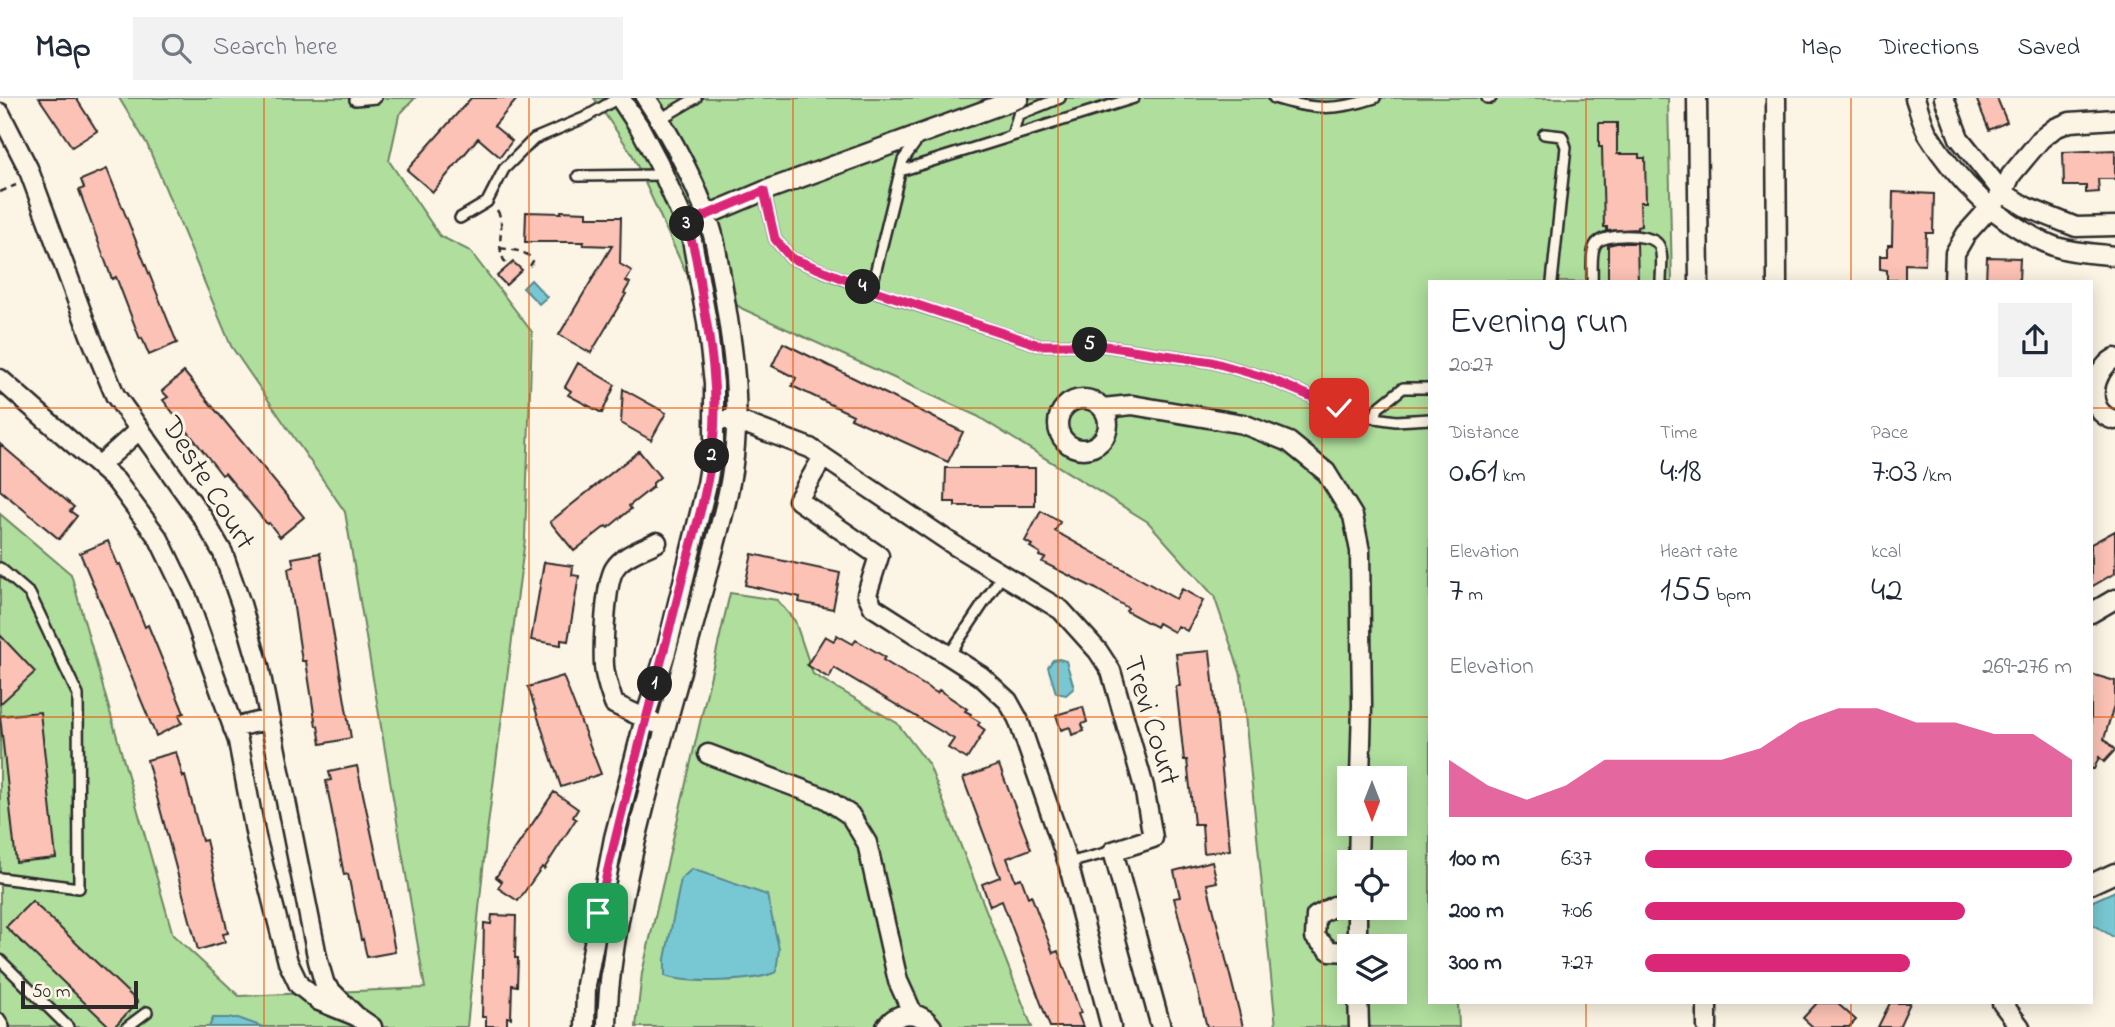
<!DOCTYPE html>
<meta charset="utf-8">
<style>
:root{--surface:#fff;--page:#f2f2f3;--text:#1f2937;--muted:#747a83;--line:#e0e1e3;--accent:#db2777}
body{margin:0;font-family:"Indie Flower",sans-serif;background:var(--page);color:var(--text);height:100vh;display:flex;flex-direction:column;font-size:26px;white-space:nowrap}
*{box-sizing:border-box;margin:0}
p{font-size:23px;color:var(--muted)}
.icon{flex:none;width:38px;height:38px;fill:none;stroke:currentColor;stroke-width:2;stroke-linecap:round;stroke-linejoin:round}
.map{position:relative;flex:1;overflow:hidden}
.sheet{position:absolute;left:1428px;top:182px;width:665px;height:724px;display:flex;flex-direction:column;background:var(--surface);border-radius:0px;box-shadow:0 4px 18px #0003}
.sheet>*{flex:none}
.needle{width:46px;rotate:180deg}
.tools{position:absolute;left:1337px;top:668px;display:grid;gap:14px}
.tools a{display:grid;place-items:center;width:70px;height:70px;border-radius:0px;background:var(--surface);box-shadow:0 4px 18px #0003;font-size:35px}
.scale{position:absolute;left:21px;bottom:18px;width:117px;box-sizing:border-box;padding-left:7px;border:4px solid #2b2b2b;border-top:0;font-size:19px;line-height:24px;white-space:nowrap;color:#2b2b2b;-webkit-text-stroke:5px #fcf5e5;paint-order:stroke}
.pin{position:absolute;display:grid;place-items:center;width:60px;height:60px;color:#fff;margin:-30px;border-radius:14px;box-shadow:0 4px 10px #0006}
.km{position:absolute;width:35px;height:35px;margin:-18px;border-radius:50%;background:#222;color:#fff;font-size:19px;line-height:35px;text-align:center}
.round{display:grid;place-items:center;flex:none;width:74px;height:74px;border-radius:0px;background:var(--page)}
.head{display:flex;align-items:center;justify-content:space-between;height:119px;padding:0 21px}
h1{font-size:38px;font-weight:600;line-height:52px}
.stats{display:grid;grid-template-columns:repeat(3,1fr);gap:10px;height:119px;padding:7px 21px}
.stats div{display:grid;align-content:center}
.stats b{font-size:35px;font-weight:600}
.stats small{font-size:19px;font-weight:400}
.stats p{font-size:19px}
.chart{height:196px;padding:14px 21px}
.chart p{display:flex;justify-content:space-between}
.chart svg{width:100%;height:126px;margin-top:7px;fill:var(--accent);opacity:.7}
ul{padding:0 21px;list-style:none;font-size:23px}
li{display:grid;grid-template-columns:112px 84px 1fr;align-items:center;height:52px}
li i{height:18px;border-radius:9px;background:var(--accent)}
header{display:flex;align-items:center;gap:42px;box-sizing:border-box;height:98px;padding:0 35px;background:var(--surface);border-bottom:2px solid var(--line)}
header strong{font-size:33px}
nav{display:flex;gap:38px;margin-inline-start:auto;font-size:24px}
.search{width:490px;height:63px;background:var(--page);display:flex;align-items:center;gap:18px;box-sizing:border-box;padding:0 24px;border-radius:0px;color:var(--muted);font-size:26px}
.map>svg:first-child{display:block}
.green{fill:#afde9d;stroke:#6d8464;stroke-width:2;fill-rule:evenodd}
.water{fill:#78c8d3;stroke:#598990;stroke-width:2}
.building{fill:#fcc2b5;stroke:#2b2b2b;stroke-width:2}
.lines{fill:none;stroke-linecap:round;stroke-linejoin:round}
.lane-casing{stroke:#2b2b2b;stroke-width:14}
.street-casing{stroke:#2b2b2b;stroke-width:23}
.path{stroke:#2b2b2b;stroke-width:2.5;stroke-dasharray:7 5;stroke-linecap:butt}
.lane{stroke:#fcf5e5;stroke-width:9}
.street{stroke:#fcf5e5;stroke-width:18}
.route-casing{stroke:#fff;stroke-width:14}
.route{stroke:#db2777;stroke-width:9}
.grid{fill:none;stroke:#e8590c;stroke-width:2;stroke-opacity:0.55}
.labels{text-anchor:middle;dominant-baseline:central;stroke-width:6;stroke-linejoin:round;paint-order:stroke}
.street-label{font-size:30px;fill:#2b2b2b;stroke:#fcf5e5}
</style>
<header>
<strong>Map</strong>
<div class="search"><svg class="icon" aria-label="search" viewBox="0 0 24 24"><circle cx="10" cy="10" r="6"/><path d="M15 15l6 6"/></svg>Search here</div>
<nav><a>Map</a><a>Directions</a><a>Saved</a></nav>
</header>
<div class="map">
<svg width="2115" height="929" viewBox="0 0 2115 929">
<rect width="100%" height="100%" fill="#fcf5e5"/>
<filter id="ink" filterUnits="userSpaceOnUse"><feTurbulence type="fractalNoise" baseFrequency=".0143" numOctaves="2"/><feDisplacementMap in="SourceGraphic" scale="14" xChannelSelector="R" yChannelSelector="G"/><feConvolveMatrix kernelMatrix="1 2 1 2 8 2 1 2 1" color-interpolation-filters="sRGB"/></filter>
<g filter="url(#ink)">
<path class="green" d="M119 0H415L399 17 389 63 440 138 470 153 532 234 525 441 486 742 467 929H0V416L71 476 173 837 239 898 425 890 345 414 231 248 147 46Z
M594 0H1668L1672 184H1430V905H1458L1459 929H1276L1241 577 1214 498 1148 424 977 318 743 211 685 173 632 56ZM1349 681H1395V726H1349ZM1349 765H1395V810H1349ZM1349 849H1395V894H1349Z
M730 495 777 502 795 523 813 576 897 625 929 667 1032 929H636L642 875Z"/>
<path class="water" d="M531 182 547 199 539 206 523 190Z
M1059 561 1066 563 1074 590 1066 597 1056 595 1048 569 1053 562Z
M692 771 767 797 779 851 776 874C754 884 689 886 665 878V861L681 781Z
M2115 793V840L2091 825V804Z
M213 920H238L263 929H209Z"/>
<path class="building" d="M39 0H76L97 33 72 49Z
M471 0H518L494 28 512 43 500 59 478 40 433 94 407 72Z
M1976 0H1997L2007 24 1989 32Z
M1599 25H1617V56H1639V60H1645L1646 104H1640L1641 128 1637 129V131L1607 133V129H1604L1602 49H1599Z
M2115 52V81H2098L2099 94 2086 95V88H2064L2063 54Z
M107 71 177 245 149 257 142 240 140 241 116 179 112 181 79 92 84 90 81 82Z
M1893 94 1934 96 1933 135H1926L1925 167 1905 166V182H1887V172L1880 171V158H1888V147H1892Z
M561 113 587 114V119H621L620 166 632 173 626 183 630 185 624 195 626 196 591 255 559 237 612 148 583 147 584 144H525L526 114 561 115Z
M1617 145H1637L1638 184H1608V147Z
M1987 159 2020 160 2019 184H1986Z
M513 164 522 172 506 187 497 178Z
M783 245 963 334 948 364 851 320 853 317 792 288 796 280 772 268Z
M578 265 615 287 602 315 568 297 571 293 565 289Z
M184 274 304 419 280 439 269 425 267 426 225 375 222 377 163 302 168 299 162 293Z
M623 291 666 315 651 342 621 325Z
M0 346 74 409 70 413 77 418 59 441 0 392Z
M639 353 660 379 653 385V389L629 408 631 411 608 430 606 428 574 453 550 424Z
M946 370H1035V408H955V404H945Z
M1041 413 1060 424 1055 433 1176 501 1182 491 1203 503 1187 533 1178 528 1174 534 1158 525 1156 529 1126 513 1128 510 1096 491 1042 464 1045 460 1039 458 1040 455 1030 449 1032 447 1025 443Z
M2115 433V475L2091 489V446Z
M108 443 118 467 120 466 145 529 148 527 184 615 179 617 182 625 156 638 80 455Z
M320 455 351 640 321 646 318 628H316L306 563H302L288 470 294 469 292 460Z
M752 456 840 475 833 511 799 504 800 499 745 487Z
M544 464 573 468 572 477 579 478 568 543 561 542V547L531 542Z
M0 537 35 574 0 606Z
M837 537 853 546 856 542 885 559 883 562 914 581 937 595 939 592 967 611 965 613 971 616 970 618 980 624 978 627 985 632 967 661 948 650 954 641 834 570 829 580 807 567 825 538 834 543Z
M1210 553 1230 752 1204 755 1202 726H1194L1187 662H1184L1176 588H1180L1176 556Z
M2091 576 2115 583V604L2104 641 2115 652 2104 664 2099 659 2094 671H2091Z
M563 578 601 676 561 689 528 589Z
M1083 609 1087 624 1082 626 1084 633 1072 637 1070 629 1061 632 1056 617Z
M40 614 56 760 16 764 0 618Z
M176 654 183 679 185 678 202 743 206 742 228 835 223 836 225 844 198 852 147 662Z
M999 667 1031 751 1007 760 1015 782 1021 780 1028 799 1031 797 1053 855 1058 853 1081 915 1078 916 1083 929H1050L1002 803 990 808 982 786 1000 779 963 680Z
M357 668 386 803 395 854 367 859 363 841 361 842 348 776 344 777 326 683 331 682 329 674Z
M554 694 578 711 573 719 576 721 544 771 542 769 518 803 498 790 502 784 496 779Z
M1212 763 1217 784 1207 786 1243 929H1207L1174 800 1180 799 1174 773Z
M32 803 138 904 114 929H110L6 829Z
M492 817 516 818 515 860H518L517 888 512 887 511 920 507 919V928H486V919H482L484 825 491 826Z
M1817 905H1837L1856 922 1849 929H1813L1803 920Z
M1890 905H1910L1899 929H1878Z"/>
<g class="lines">
<defs>
<path id="lane" d="M1274 0C1312 12 1337 13 1375 0
M1487 0H1491
M355 2 376 0
M660 21 696 0
M1544 36 1562 38 1566 49 1552 184
M1012 38 1134 0
M900 73 1012 38 1018 17 1060 0
M578 78 664 77
M764 93 775 141 791 160 871 192 903 62 919 40
M460 120 487 104 504 71 534 41 584 20 618 0
M1592 184C1593 173 1590 154 1596 146 1603 135 1650 135 1658 146 1664 154 1661 173 1661 184
M871 192 1039 247H1099L1212 264 1267 280 1339 310 1375 320 1396 323 1430 321
M1375 320 1378 310 1403 290H1430
M0 470 30 496 78 597 79 790 0 780
M949 557 1003 476
M1068 765 1113 753
M0 862 68 929
M0 921 4 929
M127 929 147 914"/>
<path id="street" d="M1697 0 1699 184
M1776 0 1777 184
M1915 0C1919 11 1922 25 1928 36 1956 82 2000 126 2051 147 2070 155 2095 155 2115 158
M1944 0 1959 40 2003 95 2026 109 2076 129 2115 128
M0 15 28 70 90 237 115 297 203 420 223 455 241 506 259 568 318 863 325 887 356 918
M695 122 764 93 1019 0
M1954 184 1955 155 1966 136 2003 95 2011 77 2041 41 2055 30 2070 24 2115 21
M2115 260C2092 273 2084 315 2115 322
M0 281 116 383 159 441 187 499 238 643 256 739 288 864 299 887 319 903 356 918 372 929
M1058 326a25 25 0 1 1 50 0a25 25 0 1 1-50 0Z
M1103 310 1132 307 1243 326 1289 344 1326 374 1353 418 1360 453 1362 607 1360 681
M725 322H736L810 350 954 447 1061 512 1098 553 1111 573 1144 689 1153 740 1113 753 1161 929
M823 359 798 402 879 458 867 496 873 509 981 578 1008 603 1018 621 1068 765 1111 929
M99 368 140 331
M2091 515 2115 501
M655 625 614 606C610 594 605 581 604 568 603 549 605 484 615 470 623 457 644 451 657 444
M233 630 270 621
M708 656 825 700 850 717 867 745 898 883 913 916
M1358 765 1359 726
M2091 786 2115 775
M1349 807 1334 808 1316 818 1315 839 1330 853 1349 854
M1357 810V849
M1358 894 1359 929
M1707 905V929
M2002 905 2020 929
M585 929 586 887 614 740 645 620 666 554 707 386 714 344V285L707 224 692 142 659 66 640 30 620 0
M607 929C608 876 618 824 629 772 651 673 682 575 707 476 718 434 732 391 735 347 740 293 731 237 722 184 719 169 717 152 713 137 701 94 671 37 646 0
M886 929C898 912 920 912 932 929"/>
</defs>
<use href="#lane" class="lane-casing"/>
<use href="#street" class="street-casing"/>
<path class="path" d="M0 94 16 87
M497 112C508 130 492 147 507 167
M500 150C512 152 527 152 533 163L530 168"/>
<use href="#lane" class="lane"/>
<use href="#street" class="street"/>
</g>
</g>
<g class="lines" filter="url(#ink)">
<defs>
<path id="route" d="M598 815C623 699 657 585 685 470 696 429 709 388 713 346 719 297 711 246 702 198 698 174 696 148 685 126L764 93 775 141 791 160 872 192 1039 247H1099L1212 264 1267 280 1339 310"/>
</defs>
<use href="#route" class="route-casing"/>
<use href="#route" class="route"/>
</g>
<path class="grid" d="M264 0V929M529 0V929M793 0V929M1058 0V929M1322 0V929M1586 0V184M1851 0V184M0 310H1430M2091 310H2115M0 619H1430M2091 619H2115M1586 905V929M1851 905V929"/>
<g class="labels">
<g class="street-label">
<text transform="translate(207 386) rotate(58)">Deste Court</text>
<text transform="translate(1150 623) rotate(73)">Trevi Court</text>
</g>
</g>
</svg>
<div class="tools">
<a><svg class="needle" viewBox="-14 -14 28 28"><path d="M0-13l5 13h-10z" fill="#e53935"/><path d="M0 13l5-13h-10z" fill="#747a83"/></svg></a>
<a><svg class="icon" aria-label="locate" viewBox="0 0 24 24"><circle cx="12" cy="12" r="6"/><path d="M12 2v4M12 18v4M2 12h4M18 12h4"/></svg></a>
<a><svg class="icon" aria-label="layers" viewBox="0 0 24 24"><path d="M12 4l9 5-9 5-9-5zM3 14l9 5 9-5"/></svg></a>
</div>
<div class="scale">50 m</div>
<div class="pin" style="left:598px;top:815px;background:#1e9e55"><svg class="icon" aria-label="arrive" viewBox="0 0 24 24"><path d="M6 21V4h12l-3 4 3 4H6"/></svg></div>
<div class="pin" style="left:1339px;top:310px;background:#d93025"><svg class="icon" aria-label="check" viewBox="0 0 24 24"><path d="M5 12l5 5 9-10"/></svg></div>
<b class="km" style="left:655px;top:586px">1</b>
<b class="km" style="left:712px;top:358px">2</b>
<b class="km" style="left:687px;top:126px">3</b>
<b class="km" style="left:863px;top:189px">4</b>
<b class="km" style="left:1090px;top:247px">5</b>
<section class="sheet">
<div class="head"><div><h1>Evening run</h1><p>20:27</p></div><a class="round"><svg class="icon" aria-label="share" viewBox="0 0 24 24"><path d="M12 15V3M7 8l5-5 5 5M5 13v7h14v-7"/></svg></a></div>
<div class="stats">
<div><p>Distance</p><b>0.61<small> km</small></b></div>
<div><p>Time</p><b>4:18</b></div>
<div><p>Pace</p><b>7:03<small> /km</small></b></div>
</div>
<div class="stats">
<div><p>Elevation</p><b>7<small> m</small></b></div>
<div><p>Heart rate</p><b>155<small> bpm</small></b></div>
<div><p>kcal</p><b>42</b></div>
</div>
<div class="chart"><p><span>Elevation</span>269–276 m</p>
<svg viewBox="0 0 160 44" preserveAspectRatio="none"><path d="M0 44V24L10 33L20 38L30 33L40 24L50 24L60 24L70 24L80 20L90 11L100 6L110 6L120 11L130 11L140 15L150 15L160 24V44z"/></svg>
</div>
<ul>
<li><b>100 m</b>6:37<i style="width:100%"></i></li>
<li><b>200 m</b>7:06<i style="width:75%"></i></li>
<li><b>300 m</b>7:27<i style="width:62%"></i></li>
</ul>
</section>
</div>
